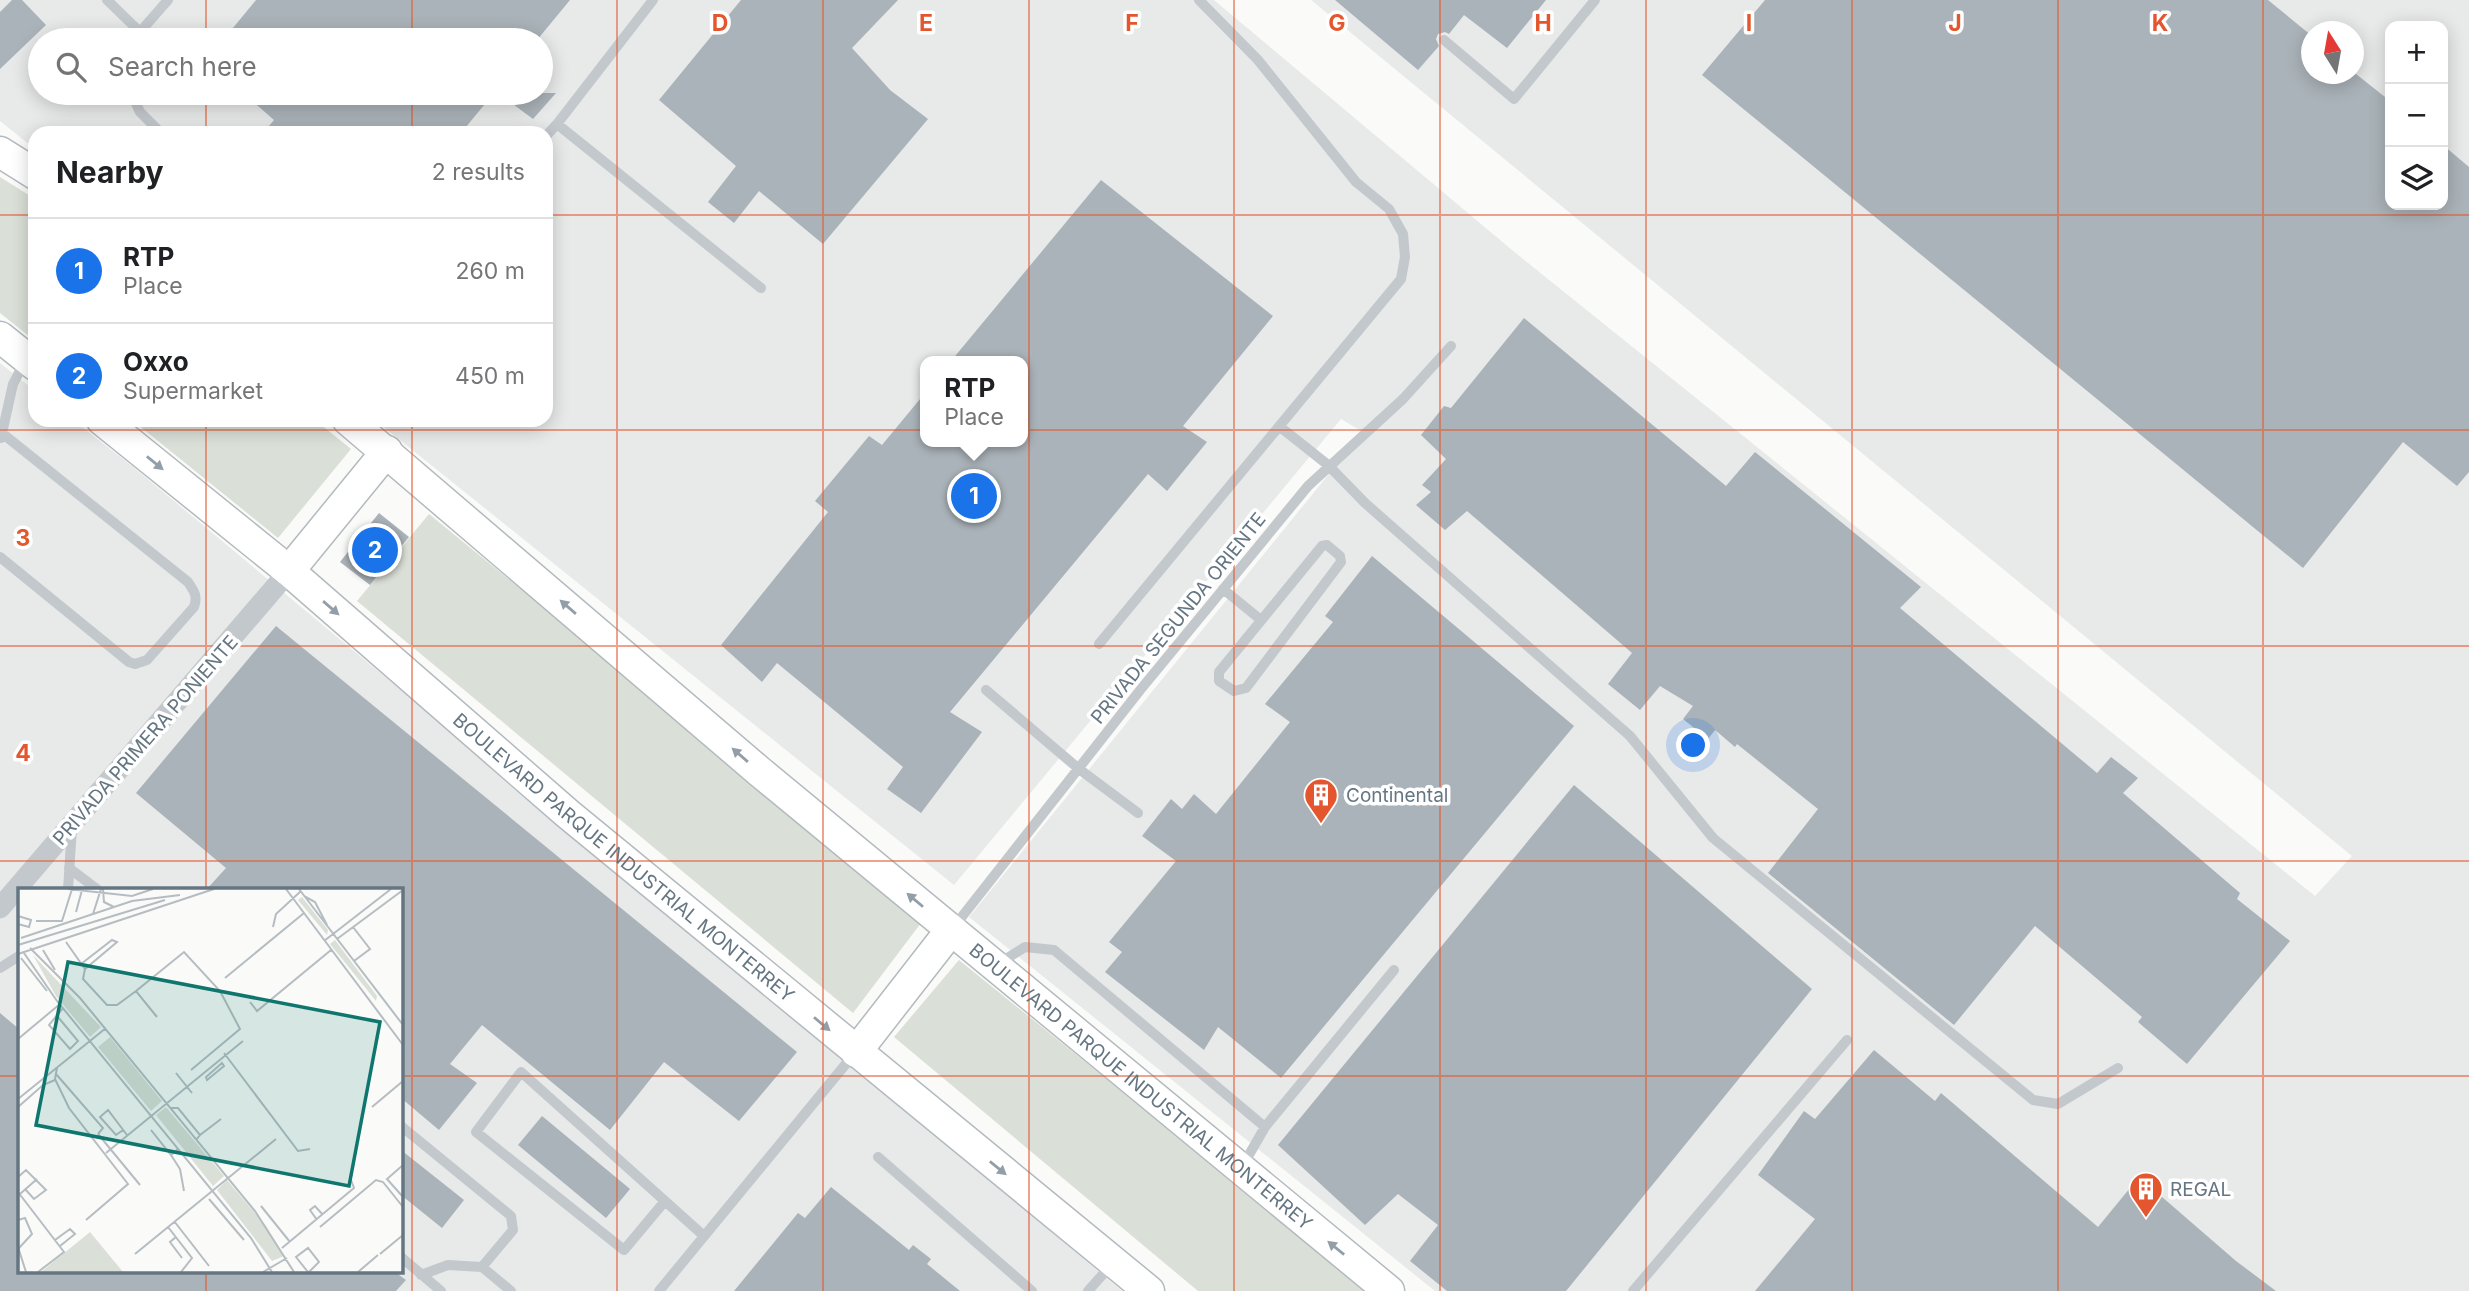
<!DOCTYPE html>
<html lang="en">
<head>
<meta charset="utf-8">
<style>
	:root { --surface:#fff; --page:#f6f6f6; --text:#202124; --muted:#757577; --line:#e0e0e0; --accent:#1a73e8 }
	body { margin:0; font-family:Inter,sans-serif; background:var(--page); color:var(--text) }
	.controls { position:absolute; right:21px; top:21px; display:grid; overflow:hidden; border-radius:14px; box-shadow:0 4px 18px #0003 }
	.controls button { width:63px; height:63px; display:grid; place-items:center; padding:0; border:0; border-bottom:2px solid var(--line); background:var(--surface); color:var(--text); font:35px sans-serif }
	.compass { position:absolute; left:2301px; top:21px; width:63px; height:63px; border-radius:50%; background:var(--surface); box-shadow:0 4px 18px #0003; rotate:349deg }
	.you { position:absolute; left:1694px; top:746px; width:24px; height:24px; margin:-18px; border:5px solid #fff; border-radius:50%; background:#1a73e8; box-shadow:0 0 0 10px #1a73e833 }
	.badge { display:grid; place-items:center; width:46px; height:46px; border-radius:50%; background:var(--accent); color:#fff; font-size:23px; font-weight:700 }
	.pin { position:absolute; translate:-50% -50%; border:4px solid #fff; box-shadow:0 2px 7px #0006 }
	.popup { position:absolute; left:920px; top:356px; width:108px; height:91px; box-sizing:border-box; display:grid; place-content:center; border-radius:14px; background:var(--surface); filter:drop-shadow(0 2px 5px #0005); font-size:23px; white-space:nowrap; color:var(--muted) }
	.popup b { font-size:26px; color:var(--text) }
	.popup::after { content:''; position:absolute; left:50%; top:100%; margin-left:-14px; border:14px solid transparent; border-top-color:var(--surface) }
	.list { margin:0; padding:0; list-style:none }
	h2 { display:flex; justify-content:space-between; align-items:center; height:91px; margin:0; padding:0 28px; font-size:30px }
	h2 small { font-size:23px; font-weight:400; color:var(--muted) }
	.list li { display:grid; grid-template-columns:46px 1fr auto; gap:21px; align-items:center; box-sizing:border-box; height:105px; padding:0 28px; border-top:2px solid var(--line) }
	.list b { display:block; font-size:26px; white-space:nowrap }
	.list p { margin:0; font-size:23px; white-space:nowrap; color:var(--muted) }
	.list em { font-size:23px; font-style:normal; color:var(--muted) }
	.icon { flex:none; width:38px; height:38px; fill:none; stroke:currentColor; stroke-width:2; stroke-linecap:round; stroke-linejoin:round }
	.map { position:relative; flex:none; width:2469px; height:1291px; overflow:hidden }
	.search { position:absolute; background:var(--surface); box-shadow:0 4px 18px #0003; left:28px; top:28px; width:525px; height:77px; display:flex; align-items:center; gap:18px; box-sizing:border-box; padding:0 24px; border-radius:38px; color:var(--muted); font-size:26px }
	.panel { position:absolute; background:var(--surface); box-shadow:0 4px 18px #0003; left:28px; top:126px; width:525px; height:301px; border-radius:21px }
	.map>svg:first-child { display:block }
	.built { fill:#e8e9e9; fill-rule:evenodd }
	.green { fill:#dadfd7 }
	.building { fill:#aab3b9 }
	.lines { fill:none; stroke-linecap:round; stroke-linejoin:round }
	.secondary-casing { stroke:#b3babf; stroke-width:33 }
	.lane { stroke:#c3c8cc; stroke-width:10 }
	.street { stroke:#c3c8cc; stroke-width:21 }
	.secondary { stroke:#fff; stroke-width:30 }
	.oneway { fill:#939fa8 }
	.grid { fill:none; stroke:#e4572e; stroke-width:2; stroke-opacity:0.55 }
	.labels { text-anchor:middle; stroke-width:7; stroke-linejoin:round; paint-order:stroke }
	.street-label { font-size:19px; fill:#657683; stroke:#fff }
	.poi-label { font-size:19px; fill:#657683; stroke:#fff; text-anchor:start }
	.inset-road { fill:none; stroke:#b5bdc2; stroke-width:2 }
	.view { fill:#0f766e; fill-opacity:0.15; stroke:#0f766e; stroke-width:3.5 }
	.inset-edge { fill:none; stroke:#657683; stroke-width:3.5 }
	.grid-label { font-size:23px; text-anchor:middle; font-weight:bold; fill:#e4572e; stroke:#fff; stroke-width:7; stroke-linejoin:round; paint-order:stroke }
</style>
</head>
<body>
<div class="map">
<svg width="2469" height="1291" viewBox="0 0 2469 1291">
	<rect width="100%" height="100%" fill="#fafaf8"/>
	<path class="built" d="M0,0H1214L1512,250L2315,896L2352,856L1311,0H2469V1291H1435L969,917L1363,432L1341,419L954,885L375,420H546V133H35V149L0,121ZM2390,26H2443V205H2390ZM2312,32H2354V74H2312ZM40,40H541V93H40ZM925,361H1023V442H925Z
		M0,363L35,391V420H73L132,466L1122,1291H0ZM19,890H401V1272H19Z"/>
	<path class="green" d="M0,177L35,199V341L0,313Z
		M132,420H315L351,449L278,538Z
		M429,514L924,919L853,1013L357,601Z
		M959,960L1369,1291H1198L894,1037Z"/>
	<path class="building" d="M12,0H22L46,25L0,69V12Z
		M256,0H570L537,40H223Z
		M741,0H898L852,48L890,90L928,119L823,244L759,191L734,223L708,202L736,166L659,100Z
		M1335,0H1546L1507,48L1464,15L1449,34L1445,32L1438,34L1436,39L1439,46L1418,70Z
		M1765,0H2268L2312,36V74H2356L2390,101V205H2443V145L2469,167V472L2457,486L2403,442L2303,568L1702,75Z
		M243,93H494L461,133H263L274,120Z
		M498,93H556L533,119Z
		M1101,180L1273,316L1183,426L1207,442L1167,491L1148,474L950,712L982,732L921,813L887,789L903,767L777,663L762,682L721,645L828,512L815,501L869,436L882,445L925,393V442H1023V361H951Z
		M1524,318L1726,486L1755,452L1921,587L1900,608L2097,773L2111,757L2138,778L2123,793L2240,893L2237,899L2290,941L2187,1064L2138,1022L2142,1017L2035,926L1954,1025L1768,873L1818,809L1737,744L1735,747L1715,730L1708,739L1683,719L1693,706L1660,686L1640,710L1608,684L1632,653L1467,511L1445,530L1416,505L1431,492L1422,485L1446,459L1421,435L1444,406L1451,408Z
		M379,513L409,537L370,585L340,562Z
		M1372,556L1574,726L1281,1078L1218,1027L1204,1050L1105,972L1122,952L1109,942L1176,861L1142,836L1171,799L1182,809L1194,794L1216,814L1290,722L1265,704L1333,622L1325,616Z
		M276,626L797,1052L739,1121L664,1062L610,1130L482,1025L450,1064L477,1083L439,1130L401,1098V890H206L226,868L136,793Z
		M1574,785L1812,989L1566,1291H1447L1410,1261L1438,1225L1398,1194L1365,1225L1278,1145Z
		M0,1013L19,1029V1272H395L406,1280L396,1291H0Z
		M1874,1050L1935,1101L1941,1093L2098,1227L2139,1177L2236,1261L2276,1291H1755L1815,1219L1758,1175L1804,1111L1815,1119Z
		M542,1116L630,1189L606,1218L518,1145Z
		M401,1150L464,1200L442,1228L401,1195Z
		M831,1187L909,1250L913,1245L931,1259L927,1264L960,1291H734L798,1213L805,1218Z"/>
	<g class="lines">
		<g class="secondary-casing">
			<g id="secondary">
				<path d="M0,152L35,174"/>
				<path d="M0,337L35,365"/>
				<path id="s1" d="M102,420L289,571L568,814L1149,1291"/>
				<path id="s2" d="M348,420L760,772L1389,1291"/>
				<path d="M289,571L387,451"/>
				<path d="M856,1052L951,930"/>
			</g>
		</g>
		<path class="lane" d="M107,0L140,32L168,0
			M1444,40L1514,99L1595,0
			M131,93L140,112L161,133
			M557,124L653,0
			M546,136L557,124L761,288
			M1279,426L1328,465L1365,503L1630,736L1713,838L2033,1100L2058,1104L2118,1068
			M1,438L13,384L25,361
			M1327,545L1340,556L1341,562L1246,688L1234,691L1219,681V672L1322,546Z
			M0,557L129,662L135,664L147,660L194,607C198,596 194,591 188,582L3,434
			M1223,589L1261,620
			M1099,644L1401,279L1405,257L1403,234L1389,209L1356,182L1258,60L1199,0
			M986,690L1079,769L1138,813
			M69,868L98,890
			M68,890L72,827
			M953,928L1141,689L1308,486L1403,399L1451,346
			M998,964L1025,947L1054,950L1265,1127L1242,1167
			M0,968L19,956
			M401,1126L511,1216L513,1230L482,1267
			M1265,1127L1394,970
			M878,1157L1032,1291
			M665,1201L624,1250L476,1132L521,1072L704,1236
			M401,1257L441,1291
			M421,1275L448,1265L482,1267L511,1291
			M659,1291L854,1054
			M1088,1291L1112,1264
			M1633,1291L1847,1040"/>
		<path class="street" d="M0,908L289,571"/>
		<use href="#secondary" class="secondary"/>
	</g>
	<defs><path id="oneway-solid" d="M-6-.8H1V-3.2L6.5 0L1 3.2V.8H-6Z" transform="scale(1.75)"/></defs>
	<g class="oneway">
		<use href="#oneway-solid" transform="translate(155 463) rotate(39)"/>
		<use href="#oneway-solid" transform="translate(568 607) rotate(-139)"/>
		<use href="#oneway-solid" transform="translate(331 608) rotate(41)"/>
		<use href="#oneway-solid" transform="translate(740 755) rotate(-139)"/>
		<use href="#oneway-solid" transform="translate(915 900) rotate(-140)"/>
		<use href="#oneway-solid" transform="translate(822 1024) rotate(40)"/>
		<use href="#oneway-solid" transform="translate(998 1168) rotate(39)"/>
		<use href="#oneway-solid" transform="translate(1336 1248) rotate(-141)"/>
	</g>
	<path class="grid" d="M206,0V40M412,0V40M617,0V1291M823,0V1291M1029,0V1291M1234,0V1291M1440,0V1291M1646,0V1291M1852,0V1291M2058,0V1291M2263,0V1291M206,93V133M412,93V133M0,215H35M546,215H2469M206,420V890M412,420V1291M0,430H2469M0,646H2469M0,861H2469M0,1076H19M401,1076H2469M206,1272V1291"/>
	<defs>
		<g id="building-pin" transform="scale(1.75)"><path d="M0 17L-7.5 6A9.5 9.5 0 1 1 7.5 6Z" fill="#e4572e" stroke="#fff"/><path d="M-4-6H4V6H1V3H-1V6H-4ZM-2.5-4.3h1.7v1.8h-1.7ZM.8-4.3h1.7v1.8H.8ZM-2.5-1h1.7V.8h-1.7ZM.8-1h1.7V.8H.8Z" fill="#fff"/></g>
	</defs>
	<g fill-rule="evenodd">
		<use href="#building-pin" x="1321" y="795"/>
		<use href="#building-pin" x="2146" y="1189"/>
	</g>
	<g class="labels">
		<g class="street-label">
			<text transform="translate(1178 618) rotate(-51)" y="7">PRIVADA SEGUNDA ORIENTE</text>
			<text transform="translate(145 740) rotate(-49)" y="7">PRIVADA PRIMERA PONIENTE</text>
			<text dy="7" stroke="none"><textPath href="#s1" startOffset="681">BOULEVARD PARQUE INDUSTRIAL MONTERREY</textPath></text>
			<text dy="7" stroke="none"><textPath href="#s2" startOffset="1036">BOULEVARD PARQUE INDUSTRIAL MONTERREY</textPath></text>
		</g>
		<g class="poi-label">
			<text x="1346" y="802">Continental</text>
			<text x="2170" y="1196">REGAL</text>
		</g>
	</g>
	<g transform="translate(18 888)">
		<rect width="385" height="385" fill="#fafaf8"/>
		<path d="M284,9L310,42L309,47L280,12ZM317,52L359,108L358,113L312,56ZM15,67L83,139L72,149L38,108ZM92,149L144,213L133,223L80,159ZM148,219L206,288L195,298L138,227ZM209,292L248,338L266,368L254,373L199,302ZM72,344L105,384H23Z" fill="#dadfd7"/>
		<path class="inset-road" d="M50,1L114,8L135,1M85,1L86,14L96,19M268,1L385,157M281,1L385,137M286,8L297,14L309,37M58,24L64,2M75,26L83,1M0,28L13,32L11,39L0,36M18,33H44L54,1M255,39L258,26L283,3M335,39L352,61L336,73M3,50L114,13L162,7M319,51L385,2M306,53L373,1M48,54L67,81L99,54L94,52L63,76M0,57L147,12M12,60L62,110L237,323L276,384M25,62L37,82M6,65L39,113L233,350L254,384M0,66L196,1M3,70L29,103M67,81L65,91L89,117H99L118,103L139,129M207,90L286,25M118,103L166,64L202,103L222,141L173,182M232,114L239,123L313,62M40,129L60,153L52,161L31,137L45,120M0,151L42,116M206,165L280,263L292,261M204,175L206,178L189,192L188,189ZM39,180L37,191L51,220L110,296L68,332M158,185L174,205M38,186L85,240L80,246M0,211L88,140M0,219L25,197L37,192M354,219L385,193M152,220H160L182,247L178,252M105,242L98,247L82,229L90,222L109,247M133,242L153,267L160,261M80,246L122,297M182,247L203,231M88,265L225,153M153,267L162,281L166,303M385,277L369,291L385,309M0,289L8,282L28,302L16,311L7,301M0,304L46,364L20,384M2,306L19,291M191,311L226,352M243,318L272,354M0,332L7,330L14,346L1,360M299,332L292,322L297,318L305,327M156,333L191,378M150,339L174,370L163,384M302,339L358,292L365,294L385,319M158,349L152,354L164,370M37,352L52,341L57,346L42,358M0,359L8,384M264,360L336,300L333,292M117,366L258,251M362,366L385,347M245,384L269,370M290,384L278,369L290,360L301,374L291,384M340,384L360,367"/>
		<path class="view" d="M50,74L362,134L331,298L18,237Z"/>
		<rect width="385" height="385" class="inset-edge"/>
	</g>
	<g class="grid-label">
		<text x="720" y="31">D</text>
		<text x="926" y="31">E</text>
		<text x="1132" y="31">F</text>
		<text x="1337" y="31">G</text>
		<text x="1543" y="31">H</text>
		<text x="1749" y="31">I</text>
		<text x="1955" y="31">J</text>
		<text x="2160" y="31">K</text>
		<text x="23" y="546">3</text>
		<text x="23" y="761">4</text>
	</g>
</svg>
<div class="controls">
<button>+</button>
<button>−</button>
<button><svg class="icon" aria-label="layers" viewBox="0 0 24 24"><path d="M12 4l9 5-9 5-9-5zM3 14l9 5 9-5"/></svg></button>
</div>
<svg class="compass" viewBox="-18 -18 36 36"><path d="M0-13l5 13h-10z" fill="#e53935"/><path d="M0 13l5-13h-10z" fill="#757577"/></svg>
<div class="you"></div>
<div class="pin badge" style="left:974px;top:496px">1</div>
<div class="popup"><b>RTP</b>Place</div>
<div class="pin badge" style="left:375px;top:550px">2</div>
<div class="search"><svg class="icon" aria-label="search" viewBox="0 0 24 24"><circle cx="10" cy="10" r="6"/><path d="M15 15l6 6"/></svg>Search here</div>
<section class="panel">
<h2>Nearby<small>2 results</small></h2>
<ul class="list">
<li><span class="badge">1</span><div><b>RTP</b><p>Place</p></div><em>260 m</em></li>
<li><span class="badge">2</span><div><b>Oxxo</b><p>Supermarket</p></div><em>450 m</em></li>
</ul>
</section>
</div>
</body>
</html>
